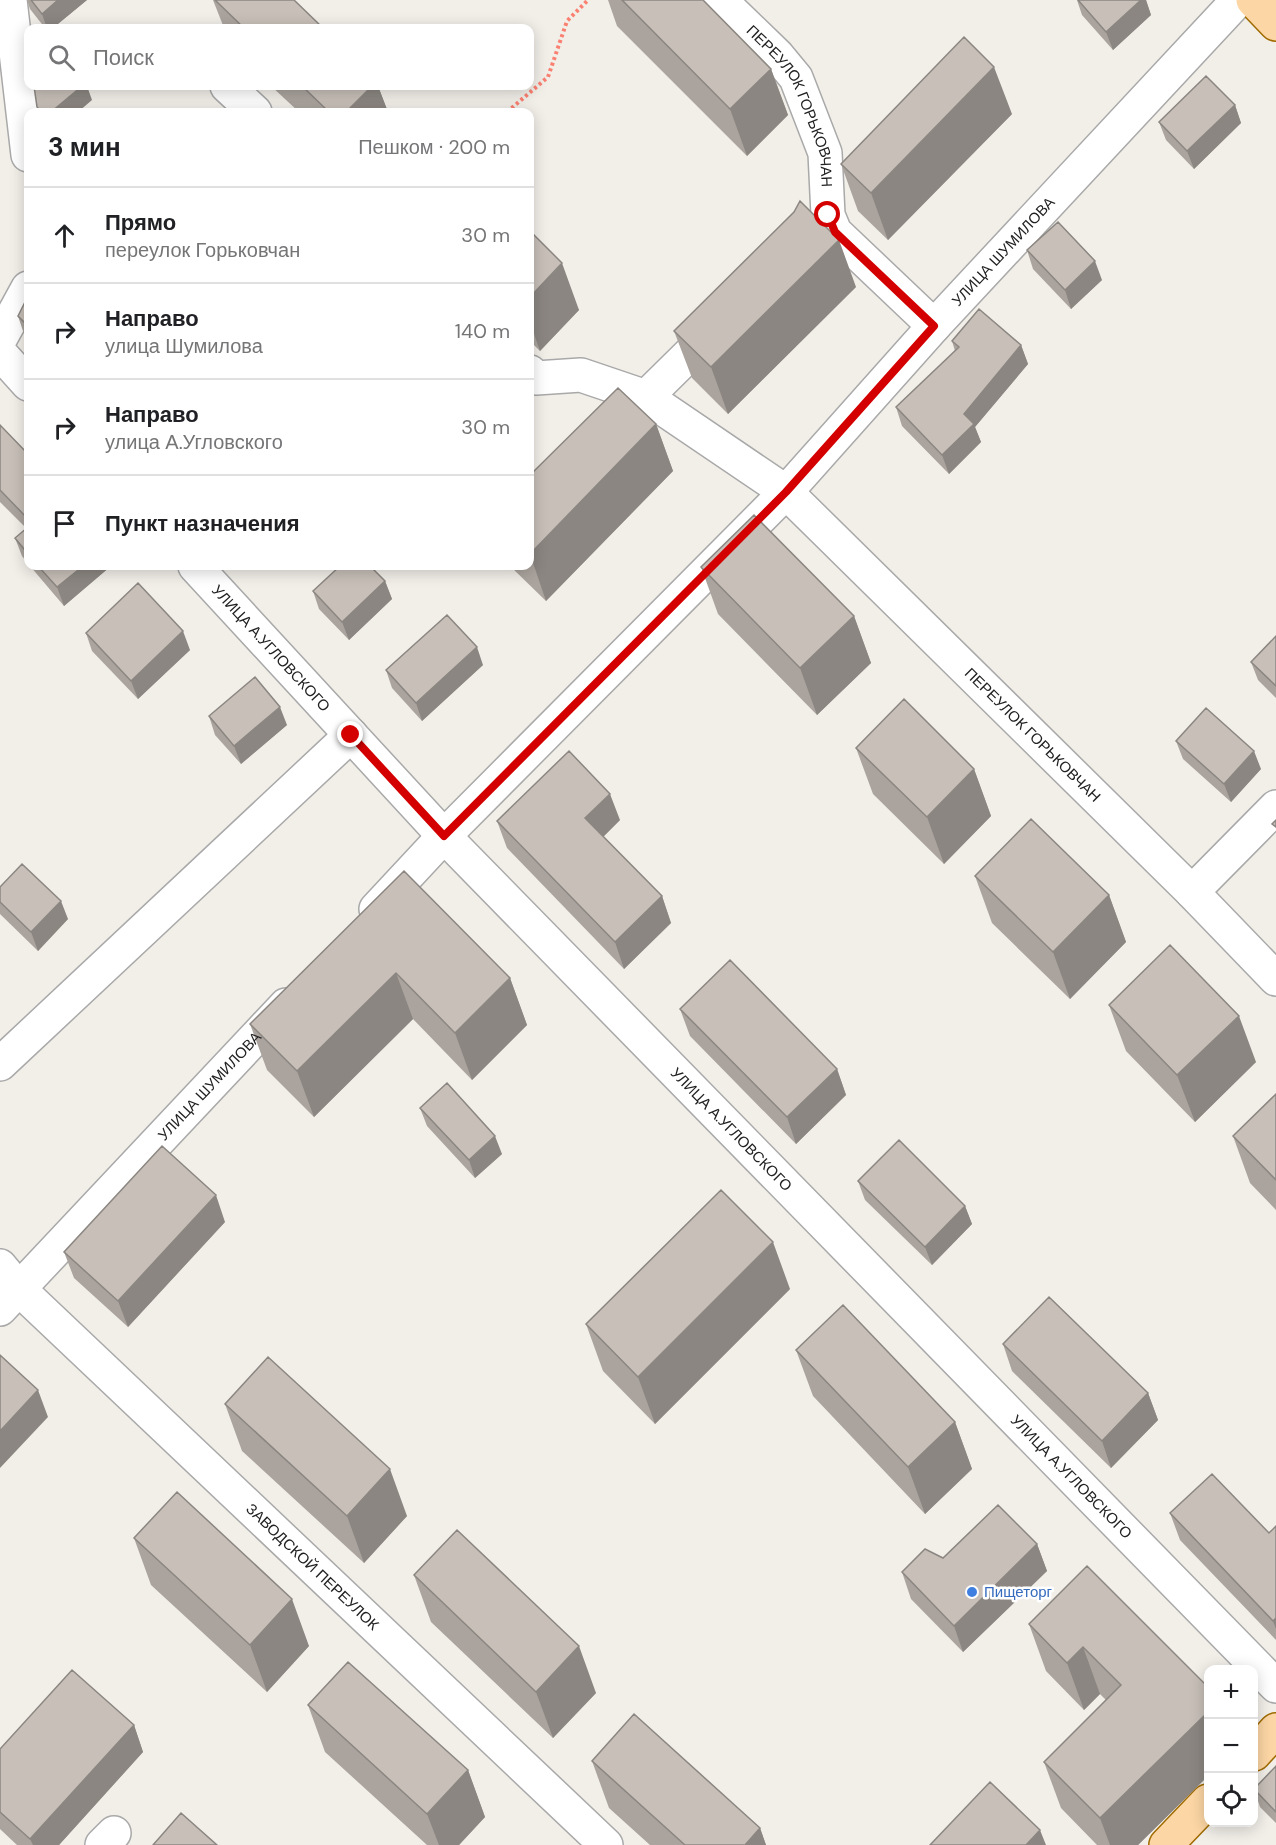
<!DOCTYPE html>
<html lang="ru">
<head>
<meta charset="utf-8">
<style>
	:root { --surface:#fff; --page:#f2f2f2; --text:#202124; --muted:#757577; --line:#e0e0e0 }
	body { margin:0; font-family:"DM Sans",sans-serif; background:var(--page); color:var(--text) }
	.controls { position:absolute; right:18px; bottom:18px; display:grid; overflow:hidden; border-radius:12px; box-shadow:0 3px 15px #0003 }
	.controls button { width:54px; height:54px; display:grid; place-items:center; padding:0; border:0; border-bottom:2px solid var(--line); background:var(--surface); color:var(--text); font:30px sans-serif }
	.stop { position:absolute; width:18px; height:18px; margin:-14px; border:4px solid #d40000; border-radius:50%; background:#fff }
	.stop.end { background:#d40000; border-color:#fff; box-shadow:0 2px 6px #0008 }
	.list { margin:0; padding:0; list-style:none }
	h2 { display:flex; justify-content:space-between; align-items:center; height:78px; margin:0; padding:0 24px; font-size:26px }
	h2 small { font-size:20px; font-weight:400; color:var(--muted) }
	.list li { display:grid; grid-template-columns:39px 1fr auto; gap:18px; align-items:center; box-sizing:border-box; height:96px; padding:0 24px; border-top:2px solid var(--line) }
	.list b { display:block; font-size:22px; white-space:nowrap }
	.list p { margin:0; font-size:20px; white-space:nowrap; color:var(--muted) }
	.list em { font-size:20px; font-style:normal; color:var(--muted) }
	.icon { flex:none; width:33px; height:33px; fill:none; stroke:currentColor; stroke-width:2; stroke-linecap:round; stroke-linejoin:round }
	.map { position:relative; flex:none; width:1276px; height:1845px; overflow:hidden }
	.search { position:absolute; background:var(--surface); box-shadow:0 3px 15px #0003; left:24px; top:24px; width:510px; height:66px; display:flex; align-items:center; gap:15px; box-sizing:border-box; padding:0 21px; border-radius:12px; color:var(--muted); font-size:22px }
	.panel { position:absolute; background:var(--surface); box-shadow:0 3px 15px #0003; left:24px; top:108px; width:510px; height:462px; border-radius:12px }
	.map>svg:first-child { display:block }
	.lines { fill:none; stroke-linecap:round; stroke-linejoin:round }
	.minor-casing { stroke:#a9a9a9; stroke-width:36 }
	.major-casing { stroke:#a06b00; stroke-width:36 }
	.path { stroke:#fa8072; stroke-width:4; stroke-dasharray:3 3; stroke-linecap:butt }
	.minor { stroke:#fff; stroke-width:33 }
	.major { stroke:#fcd6a4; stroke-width:33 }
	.wall { fill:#aba49e }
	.shaded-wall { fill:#8b8681 }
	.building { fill:#c7bfb8; stroke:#8b8681; stroke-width:1.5 }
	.route { stroke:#d40000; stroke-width:8 }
	.shop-dot { fill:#3f7fe0; stroke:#fff; stroke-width:2 }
	.labels { text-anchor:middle; stroke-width:5; stroke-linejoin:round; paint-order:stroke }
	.street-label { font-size:15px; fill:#222; stroke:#fff }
	.shop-label { font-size:15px; fill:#366cbe; stroke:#fff; text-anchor:start }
</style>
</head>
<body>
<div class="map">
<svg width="1276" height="1845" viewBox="0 0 1276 1845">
	<rect width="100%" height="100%" fill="#f2efe9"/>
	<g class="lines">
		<g class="minor-casing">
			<g id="minor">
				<path d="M10,0L28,155"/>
				<path id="s1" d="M720,0L777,55L796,78L825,153L828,215L835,232L934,326"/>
				<path d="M227,86L255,112"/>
				<path d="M0,339L28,288"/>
				<path d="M0,353L28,384"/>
				<path d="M530,372L536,378L581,375L646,397L717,327"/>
				<path id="s2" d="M606,437L646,397L786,492L1192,892L1276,979"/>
				<path id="s3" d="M195,566L444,836L1276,1686"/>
				<path d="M1192,892L1276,807"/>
				<path id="s4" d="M376,909L444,836L786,492L934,326L1238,0"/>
				<path d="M0,1064L351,735"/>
				<path id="s5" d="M0,1266L19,1289L606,1845"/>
				<path id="s6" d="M0,1309L286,1005"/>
				<path d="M102,1845L114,1833"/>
			</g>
		</g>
		<g class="major-casing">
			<path id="major" d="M1253,0L1276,24
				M1254,1754L1276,1730
				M1166,1845L1208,1801"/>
		</g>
		<path class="path" d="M507,112L548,77L567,21L588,0"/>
		<use href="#minor" class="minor"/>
		<use href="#major" class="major"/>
	</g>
	<path class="wall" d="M27,0H87L53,28H45L30,9Z
		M213,0H294L323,28H224Z
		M608,0H703L771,69L788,115L747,156L617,26Z
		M1077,0H1146L1151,15L1113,50L1082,15Z
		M271,86H378L388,112H299Z
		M1235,105L1241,123L1194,169L1166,140L1159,122Z
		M1012,114L888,240L858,211L841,164Z
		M530,231L579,310L540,351L530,341Z
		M1027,250L1102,280L1071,309L1033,269Z
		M856,287L728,414L692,378L674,331Z
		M28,296V338L24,334L18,316Z
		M952,341L1021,345L1028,364L975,427L981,442L949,474L902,426L896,407L955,351Z
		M656,424L673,471L546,601L510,566H530V475Z
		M0,425L28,454V564L22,556L15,538L27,529L0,502Z
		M30,566H111L64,606Z
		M701,567L854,616L871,663L817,715L718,614Z
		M385,581L392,599L349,640L319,609L313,591Z
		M86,633L190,650L138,699L92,651Z
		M1276,636V698L1258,680L1251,662Z
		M483,665L422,721L392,688L386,670Z
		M209,716L287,725L241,764L215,735Z
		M1176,741L1261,769L1231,802L1183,759Z
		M856,748L974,769L991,816L944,864L873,794Z
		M620,820L603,837L662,896L671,923L624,969L507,848L497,821Z
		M404,871L510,978L527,1025L472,1080L413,1019L314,1117L267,1070L250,1024Z
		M975,876L1109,895L1126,942L1070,999L992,923Z
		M0,887L68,919L38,951L0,914Z
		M1109,1005L1256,1062L1195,1122L1126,1051Z
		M680,1009L837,1069L846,1095L796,1144L690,1036Z
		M1276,1094V1210L1250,1183L1233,1136Z
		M420,1108L502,1154L475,1178L427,1126Z
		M858,1181L965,1206L972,1224L932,1265L865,1200Z
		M225,1222L128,1327L74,1278L64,1252Z
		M790,1289L655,1424L603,1371L586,1324Z
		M1003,1344L1148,1393L1158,1420L1111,1468L1012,1371Z
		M796,1350L955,1422L972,1469L925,1514L813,1396Z
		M225,1404L407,1516L364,1563L242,1451Z
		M1170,1513L1269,1533L1276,1526V1640L1180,1540Z
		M134,1538L309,1646L267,1692L151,1585Z
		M1037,1544L1047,1571L963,1652L911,1599L902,1572L943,1558Z
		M414,1575L596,1693L553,1738L431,1622Z
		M1029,1624L1209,1688V1775L1138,1845H1097L1061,1808L1044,1762L1106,1700L1100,1694L1084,1710L1046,1671Z
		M308,1705L468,1770L485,1817L459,1845H427L325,1752Z
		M134,1725L143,1752L59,1845H17L0,1829V1749Z
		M592,1761L760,1828L766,1845H650L609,1808Z
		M1276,1766V1823L1260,1807L1254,1789Z"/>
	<path class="shaded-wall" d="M58,0H87L53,28H47L42,14Z
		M1141,0H1146L1151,15L1113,50L1106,32Z
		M994,67L1012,114L888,240L871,193Z
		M771,69L788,115L747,156L730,109Z
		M82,86H87L92,100L78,112H51Z
		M372,86H378L388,112H346Z
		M1235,105L1241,123L1194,169L1187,151Z
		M839,240L856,287L728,414L711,367Z
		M1095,261L1102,280L1071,309L1065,290Z
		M562,263L579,310L540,351L530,322V297Z
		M1021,345L1028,364L975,427L981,442L949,474L942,455L964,414Z
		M656,424L673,471L546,601L530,554Z
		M83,566H111L64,606L57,587Z
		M385,581L392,599L349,640L342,622Z
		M854,616L871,663L817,715L800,668Z
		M183,631L190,650L138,699L131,681Z
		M477,647L483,665L422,721L416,703Z
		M280,707L287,725L241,764L234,746Z
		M1254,751L1261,769L1231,802L1224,784Z
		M974,769L991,816L944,864L927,817Z
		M610,794L620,820L595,845L585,818Z
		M1109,895L1126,942L1070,999L1053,952Z
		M662,896L671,923L624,969L615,942Z
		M61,901L68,919L38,951L31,932Z
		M396,973L413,1019L314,1117L297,1071Z
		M510,978L527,1025L472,1080L455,1033Z
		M1239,1016L1256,1062L1195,1122L1177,1075Z
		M837,1069L846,1095L796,1144L787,1117Z
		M495,1136L502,1154L475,1178L469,1160Z
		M216,1195L225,1222L128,1327L118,1301Z
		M965,1206L972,1224L932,1265L925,1247Z
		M773,1242L790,1289L655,1424L638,1377Z
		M38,1390L48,1417L0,1468V1431Z
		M1148,1393L1158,1420L1111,1468L1102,1441Z
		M955,1422L972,1469L925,1514L908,1467Z
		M390,1469L407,1516L364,1563L347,1516Z
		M1037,1544L1047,1571L963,1652L954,1626Z
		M292,1599L309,1646L267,1692L250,1645Z
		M1276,1618V1629L1273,1621Z
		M579,1646L596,1693L553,1738L536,1692Z
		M1083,1647L1100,1694L1084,1710L1067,1663Z
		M1209,1711V1775L1138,1845H1110L1100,1818Z
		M134,1725L143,1752L59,1845H33L30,1839Z
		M468,1770L485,1817L459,1845H439L427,1814Z
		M760,1828L766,1845H745Z
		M1040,1830L1046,1845H1026Z"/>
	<path class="building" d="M31,0H58L42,14Z
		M215,0H294L323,28H244Z
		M622,0H703L771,69L730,109Z
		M1078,0H1141L1106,32Z
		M964,37L994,67L871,193L841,164Z
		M1206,76L1235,105L1187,151L1159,122Z
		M34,86H82L51,112H42L37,107Z
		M302,86H372L346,112H329Z
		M800,201L839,240L711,367L674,331L794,212Z
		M1058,222L1095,261L1065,290L1027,250Z
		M530,231L562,263L530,297Z
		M28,296V326L18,316Z
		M979,309L1021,345L964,414L974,424L942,455L896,407L959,347L952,341Z
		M618,388L656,424L530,554V475Z
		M0,425L28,454V519L0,490Z
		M754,515L854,616L800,668L701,567Z
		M28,527V554L15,538Z
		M38,566H83L57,587Z
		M340,566H370L385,581L342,622L313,591Z
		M138,583L183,631L131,681L86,633Z
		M447,615L477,647L416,703L386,670Z
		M1276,636V686L1251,662Z
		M255,677L280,707L234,746L209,716Z
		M904,699L974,769L927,817L856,748Z
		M1206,708L1254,751L1224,784L1176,741Z
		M569,751L610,794L585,818L662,896L615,942L497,821Z
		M1031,819L1109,895L1053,952L975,876Z
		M1276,820V827L1272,824Z
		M22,864L61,901L31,932L0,902V887Z
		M404,871L510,978L455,1033L396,973L297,1071L250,1024Z
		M1170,945L1239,1016L1177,1075L1109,1005Z
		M730,960L837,1069L787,1117L680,1009Z
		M447,1083L495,1136L469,1160L420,1108Z
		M1276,1094V1180L1233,1136Z
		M899,1140L965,1206L925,1247L858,1181Z
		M162,1146L216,1195L118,1301L64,1252Z
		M721,1190L773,1242L638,1377L586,1324Z
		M1049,1297L1148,1393L1102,1441L1003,1344Z
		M843,1305L955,1422L908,1467L796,1350Z
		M0,1355L38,1390L0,1431Z
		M268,1357L390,1469L347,1516L225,1404Z
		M1212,1474L1269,1533L1276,1526V1618L1273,1621L1170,1513Z
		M177,1492L292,1599L250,1645L134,1538Z
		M998,1505L1037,1544L954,1626L902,1572L925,1549L943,1558Z
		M457,1530L579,1646L536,1692L414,1575Z
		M1087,1566L1209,1688V1711L1100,1818L1044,1762L1121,1685L1083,1647L1067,1663L1029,1624Z
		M348,1662L468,1770L427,1814L308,1705Z
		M72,1670L134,1725L30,1839L0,1812V1749Z
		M634,1714L760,1828L745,1845H685L592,1761Z
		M1276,1766V1812L1254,1789Z
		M990,1782L1040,1830L1026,1845H930Z
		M181,1813L217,1845H153Z"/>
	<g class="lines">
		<path class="route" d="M351,735L444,836L786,492L934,326L835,232L828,215"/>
	</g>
	<circle class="shop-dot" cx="972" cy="1592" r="6"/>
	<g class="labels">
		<g class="street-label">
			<text dy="5" stroke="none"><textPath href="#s1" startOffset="132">ПЕРЕУЛОК ГОРЬКОВЧАН</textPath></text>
			<text dy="5" stroke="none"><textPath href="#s4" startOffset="909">УЛИЦА ШУМИЛОВА</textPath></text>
			<text dy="5" stroke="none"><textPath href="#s3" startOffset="112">УЛИЦА А.УГЛОВСКОГО</textPath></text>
			<text dy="5" stroke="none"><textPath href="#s2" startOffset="572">ПЕРЕУЛОК ГОРЬКОВЧАН</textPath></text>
			<text dy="5" stroke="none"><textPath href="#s6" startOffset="306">УЛИЦА ШУМИЛОВА</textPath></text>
			<text dy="5" stroke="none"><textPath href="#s3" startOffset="778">УЛИЦА А.УГЛОВСКОГО</textPath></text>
			<text dy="5" stroke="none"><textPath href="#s3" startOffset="1264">УЛИЦА А.УГЛОВСКОГО</textPath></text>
			<text dy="5" stroke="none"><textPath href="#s5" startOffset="434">ЗАВОДСКОЙ ПЕРЕУЛОК</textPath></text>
		</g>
		<g class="shop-label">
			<text x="984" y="1597">Пищеторг</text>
		</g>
	</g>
</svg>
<div class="controls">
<button>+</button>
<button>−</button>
<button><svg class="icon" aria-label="locate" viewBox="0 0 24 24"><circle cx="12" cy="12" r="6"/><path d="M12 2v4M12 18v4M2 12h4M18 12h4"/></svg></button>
</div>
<div class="stop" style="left:828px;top:215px"></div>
<div class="stop end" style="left:351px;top:735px"></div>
<div class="search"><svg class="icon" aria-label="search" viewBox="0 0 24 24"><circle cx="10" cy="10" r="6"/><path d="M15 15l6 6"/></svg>Поиск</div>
<section class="panel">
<h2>3 мин<small>Пешком · 200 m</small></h2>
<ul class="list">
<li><svg class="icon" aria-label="ahead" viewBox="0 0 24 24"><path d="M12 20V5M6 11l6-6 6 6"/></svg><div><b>Прямо</b><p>переулок Горьковчан</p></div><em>30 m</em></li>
<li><svg class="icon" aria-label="right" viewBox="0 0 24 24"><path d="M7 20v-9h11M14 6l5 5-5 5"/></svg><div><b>Направо</b><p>улица Шумилова</p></div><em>140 m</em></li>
<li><svg class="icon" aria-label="right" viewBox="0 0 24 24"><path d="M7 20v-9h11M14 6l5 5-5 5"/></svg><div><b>Направо</b><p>улица А.Угловского</p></div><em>30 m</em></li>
<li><svg class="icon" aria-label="arrive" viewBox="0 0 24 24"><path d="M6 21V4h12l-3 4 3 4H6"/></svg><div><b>Пункт назначения</b></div></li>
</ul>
</section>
</div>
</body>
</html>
